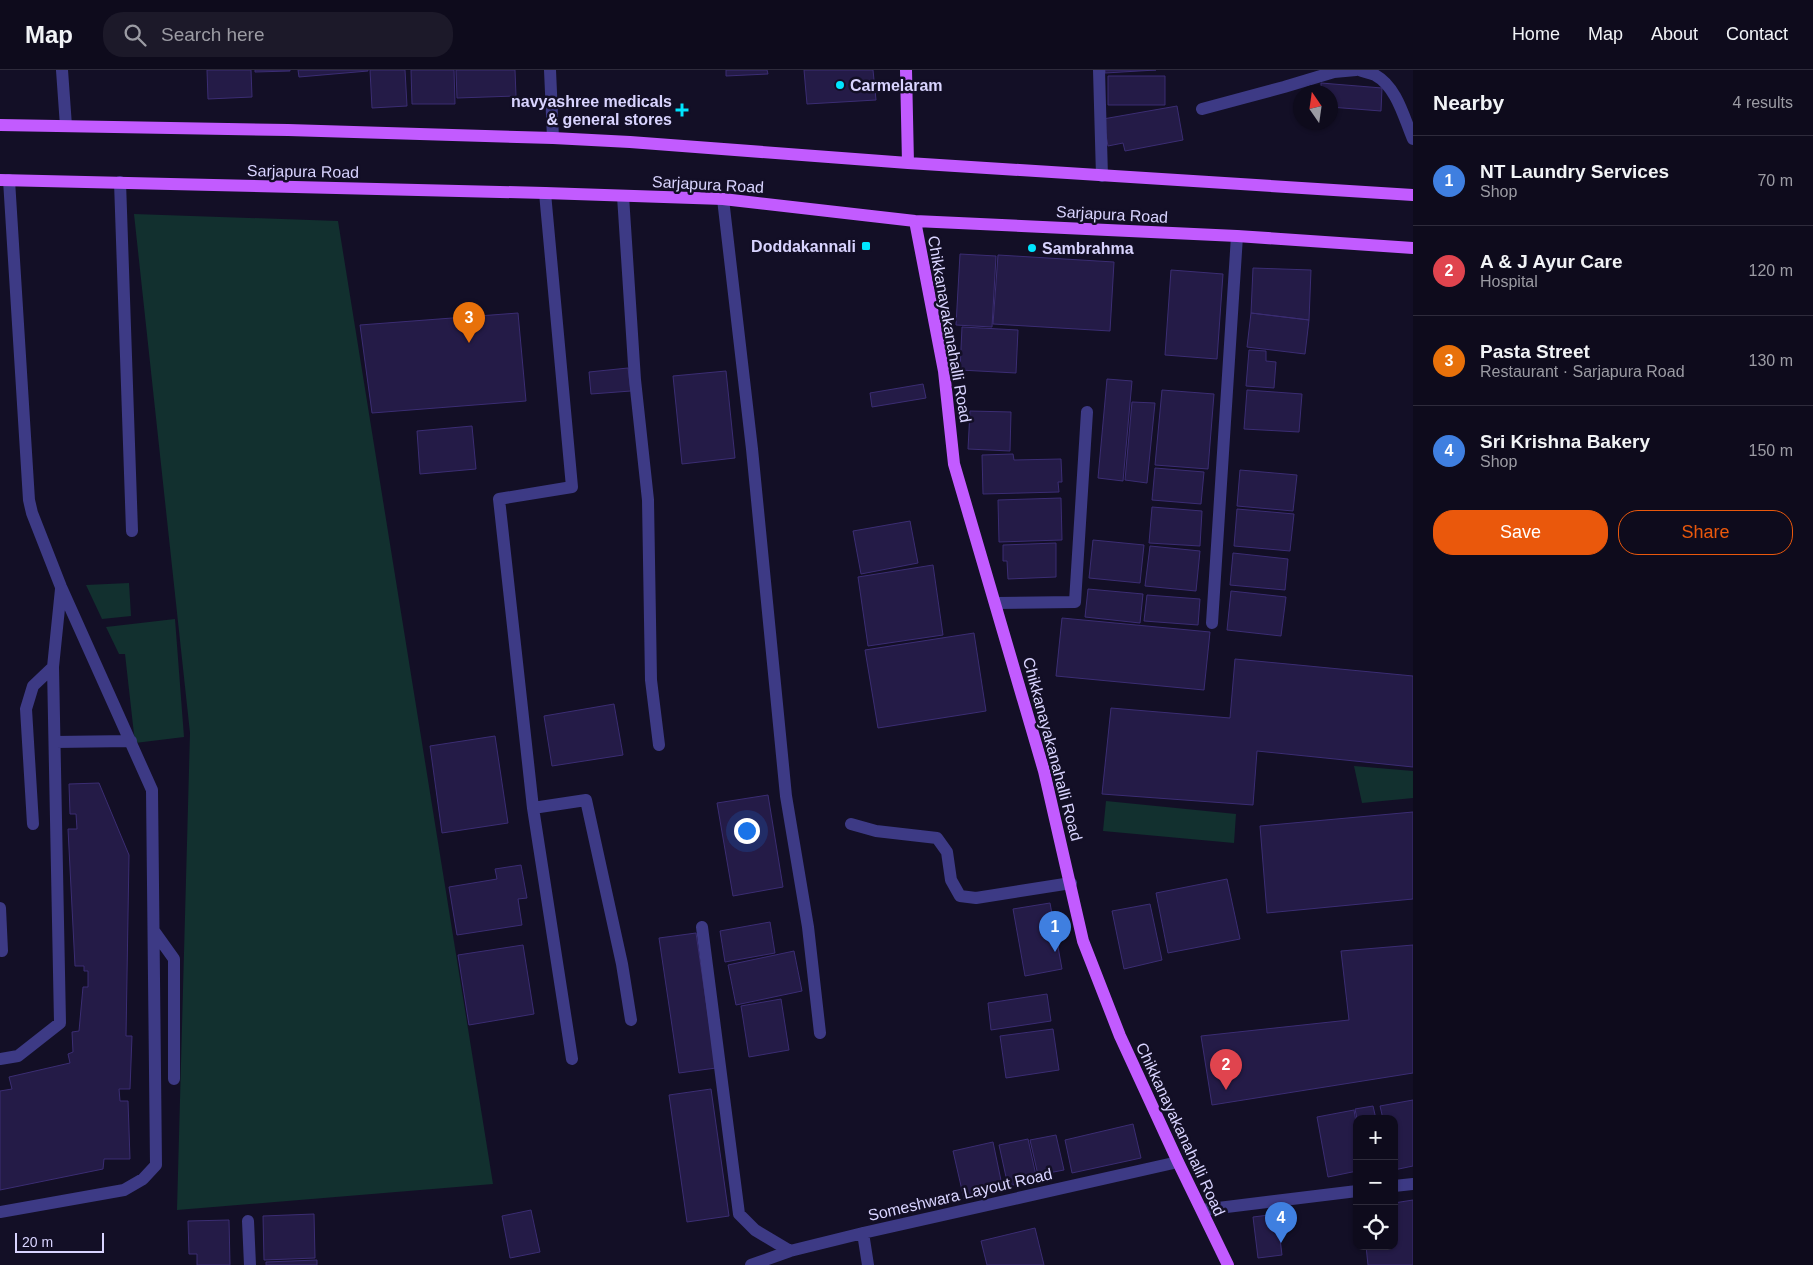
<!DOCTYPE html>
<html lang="en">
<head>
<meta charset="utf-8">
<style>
	:root { --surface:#0e0b1c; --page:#1c1929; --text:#f1f3f6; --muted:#9b9ba3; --line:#2e2b3b; --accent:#ea580c }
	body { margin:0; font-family:Helvetica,sans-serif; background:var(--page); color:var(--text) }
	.controls { position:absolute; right:15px; bottom:15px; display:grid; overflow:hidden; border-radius:10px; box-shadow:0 1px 4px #0004 }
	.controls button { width:45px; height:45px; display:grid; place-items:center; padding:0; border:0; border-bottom:1px solid var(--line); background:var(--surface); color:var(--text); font:25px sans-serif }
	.compass { position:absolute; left:1293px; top:15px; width:45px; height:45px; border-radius:50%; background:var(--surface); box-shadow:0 1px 4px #0004; rotate:347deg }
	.scale { position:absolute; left:15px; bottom:12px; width:89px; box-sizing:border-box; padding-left:5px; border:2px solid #d9d4ff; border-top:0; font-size:14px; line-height:18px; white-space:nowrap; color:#d9d4ff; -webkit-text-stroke:4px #130f26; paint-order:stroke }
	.you { position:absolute; left:746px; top:760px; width:18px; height:18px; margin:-12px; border:4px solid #fff; border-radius:50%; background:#1a73e8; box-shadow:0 0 0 8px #1a73e833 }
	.badge { display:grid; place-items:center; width:32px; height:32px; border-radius:50%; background:var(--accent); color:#fff; font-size:16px; font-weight:700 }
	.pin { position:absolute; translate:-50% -41px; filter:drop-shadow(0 1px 2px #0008) }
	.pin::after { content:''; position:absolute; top:26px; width:18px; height:15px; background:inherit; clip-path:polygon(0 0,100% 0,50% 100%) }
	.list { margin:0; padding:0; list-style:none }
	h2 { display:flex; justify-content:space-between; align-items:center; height:65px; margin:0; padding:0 20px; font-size:21px }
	h2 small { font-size:16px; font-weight:400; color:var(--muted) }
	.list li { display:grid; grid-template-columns:32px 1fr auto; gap:15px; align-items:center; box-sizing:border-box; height:90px; padding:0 20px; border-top:1px solid var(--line) }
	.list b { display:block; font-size:19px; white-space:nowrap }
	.list p { margin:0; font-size:16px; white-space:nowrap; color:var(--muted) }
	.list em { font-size:16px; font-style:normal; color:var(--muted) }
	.actions { display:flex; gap:10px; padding:15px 20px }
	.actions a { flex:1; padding:11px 0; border:1px solid var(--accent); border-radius:20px; text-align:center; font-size:18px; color:var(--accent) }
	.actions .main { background:var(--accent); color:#fff }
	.icon { flex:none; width:28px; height:28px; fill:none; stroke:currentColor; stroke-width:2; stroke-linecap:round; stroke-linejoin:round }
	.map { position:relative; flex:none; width:1413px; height:1195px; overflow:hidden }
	header { display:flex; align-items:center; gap:30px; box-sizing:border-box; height:70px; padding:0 25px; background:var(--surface); border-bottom:1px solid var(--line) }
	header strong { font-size:24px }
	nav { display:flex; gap:28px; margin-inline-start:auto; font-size:18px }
	.search { width:350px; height:45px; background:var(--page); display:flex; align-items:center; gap:12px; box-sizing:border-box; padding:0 18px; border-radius:20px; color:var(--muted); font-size:19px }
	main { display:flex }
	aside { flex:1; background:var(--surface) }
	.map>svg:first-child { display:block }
	.green { fill:#12302f }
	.building { fill:#241b47; stroke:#3b2d73 }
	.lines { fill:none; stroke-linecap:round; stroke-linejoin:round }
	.minor { stroke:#3d3a85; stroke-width:12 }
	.major { stroke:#c25bff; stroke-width:12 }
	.poi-dot { fill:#00e5ff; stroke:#130f26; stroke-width:2 }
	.labels { text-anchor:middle; stroke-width:5; stroke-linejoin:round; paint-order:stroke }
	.poi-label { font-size:16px; font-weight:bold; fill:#d9d4ff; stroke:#130f26; text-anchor:start }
	.street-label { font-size:16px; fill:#d9d4ff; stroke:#130f26 }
</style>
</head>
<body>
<header>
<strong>Map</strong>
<div class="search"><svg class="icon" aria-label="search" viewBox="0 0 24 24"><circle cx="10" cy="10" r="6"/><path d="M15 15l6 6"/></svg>Search here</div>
<nav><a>Home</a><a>Map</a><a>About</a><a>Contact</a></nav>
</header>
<main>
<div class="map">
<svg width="1413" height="1195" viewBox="0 0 1413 1195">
	<rect width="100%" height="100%" fill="#130f26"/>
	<path class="green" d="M134,144L338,151L493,1114L177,1140L190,663Z
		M129,513L131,546L102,549L86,515Z
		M175,549L184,667L135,673L125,584H119L106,557Z
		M1354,696L1413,701V728L1362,733Z
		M1106,731L1236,744L1234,773L1103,761Z"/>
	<path class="building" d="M207,0H251L252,27L208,29Z
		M255,0H290V1L255,2Z
		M298,0H368V1L299,7Z
		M370,0H405L407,36L372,38Z
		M411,0H454L455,34H412Z
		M456,0H515L516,26L457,28Z
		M726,0H767L768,4L726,6Z
		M804,0H873L876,30L807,34Z
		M1105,0H1156L1105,3Z
		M1108,6H1165V35H1108Z
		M1321,13L1382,18L1381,41L1330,37V22H1321Z
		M1177,36L1183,70L1125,81L1123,73L1108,76L1103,49Z
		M960,184L996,186L992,257L956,255Z
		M998,185L1114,192L1110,261L993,254Z
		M1253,198L1311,200L1309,250L1251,243Z
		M1171,200L1223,204L1217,289L1165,285Z
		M518,243L526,331L372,343L360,255Z
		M1251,243L1309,250L1305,284L1247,277Z
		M962,257L1018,260L1016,303L960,300Z
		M1249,280L1266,281V291L1276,292L1274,318L1246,316Z
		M628,298L631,321L591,324L589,302Z
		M726,301L735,388L682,394L673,306Z
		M1107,309L1132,311L1123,411L1098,408Z
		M923,314L926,328L872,337L870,323Z
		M1162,320L1214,324L1208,399L1155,395Z
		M1247,320L1302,324L1299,362L1244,359Z
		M1132,332L1155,333L1147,413L1125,410Z
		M970,341L1011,342L1010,381L968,379Z
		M472,356L476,399L420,404L417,361Z
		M1013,384L1014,390L1061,389L1062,412H1058L1059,422L983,424L982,385Z
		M1155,398L1204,402L1201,434L1152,430Z
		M1240,400L1297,405L1293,441L1237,436Z
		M1061,428L1062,470L999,472L998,430Z
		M1152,437L1202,441L1200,476L1149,473Z
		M1237,439L1294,444L1290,481L1234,476Z
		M910,451L918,493L861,504L853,461Z
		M1093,470L1144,475L1140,513L1089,508Z
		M1056,473V507L1008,509L1007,491H1003V475Z
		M1150,476L1200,481L1196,521L1145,516Z
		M1233,483L1288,489L1285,520L1230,515Z
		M933,495L943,565L868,576L858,507Z
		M1088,519L1143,524L1140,553L1085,547Z
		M1231,521L1286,527L1281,566L1227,560Z
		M1147,525L1200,529L1198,555L1144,551Z
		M1062,548L1210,562L1204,620L1056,606Z
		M974,563L986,641L878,658L865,580Z
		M1235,589L1413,606V697L1257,681L1253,735L1102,724L1111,638L1230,648Z
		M614,634L623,685L552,696L544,646Z
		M495,666L508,753L442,763L430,676Z
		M99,713L129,785L126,966H132L130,1019H119L120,1031H128L130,1089H104L103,1099L0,1120V1021L12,1019L9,1007L70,993L68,984L73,982L72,962L79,961L83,917H88V901H84V896H75L68,759H77L76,744H70L69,714Z
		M768,725L783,817L733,826L717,733Z
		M1413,742V829L1267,843L1260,756Z
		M521,795L527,828L518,829L522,855L457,865L449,817L497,809L495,799Z
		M1227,809L1240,869L1168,883L1156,823Z
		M1050,833L1062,899L1025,906L1013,839Z
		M1150,834L1162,890L1124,899L1112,841Z
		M770,852L775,883L725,892L720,861Z
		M696,863L716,998L679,1003L659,868Z
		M523,875L534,944L469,955L458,885Z
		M1413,875V1003L1212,1035L1201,966L1349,950L1341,881Z
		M794,881L802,921L736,935L728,895Z
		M1047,924L1051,951L991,960L988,933Z
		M781,929L789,980L749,987L741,936Z
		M1053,959L1059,1000L1006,1008L1000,966Z
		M711,1019L729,1146L687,1152L669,1025Z
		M1413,1030V1096L1394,1100V1049H1383L1380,1036Z
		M1373,1036L1376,1049H1357L1355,1039Z
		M1354,1040L1357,1058V1101L1328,1107L1317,1047Z
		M1133,1054L1141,1088L1072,1103L1065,1070Z
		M1056,1065L1064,1100L1038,1105L1030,1070Z
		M1028,1069L1037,1110L1008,1116L999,1075Z
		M993,1072L1003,1120L964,1129L953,1081Z
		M1413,1130V1195H1368L1366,1176H1394V1133Z
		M531,1140L540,1182L510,1188L502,1146Z
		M314,1144L315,1188L264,1190L263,1146Z
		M1277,1144L1282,1185L1258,1188L1253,1147Z
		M229,1150L230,1195H197V1184H189L188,1151Z
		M1035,1158L1044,1195H987L981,1171Z
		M317,1190V1195H266V1192Z"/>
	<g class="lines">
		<path class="minor" d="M62,0L66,56
			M550,0L553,68
			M1099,0L1102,106
			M1359,0C1364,2 1370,3 1375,5C1397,17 1404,48 1413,69
			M1202,39L1284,17L1334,2L1356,0
			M120,112L132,461
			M545,123L572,417L499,429L533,738L572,989
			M623,126L635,310L648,430L651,610L659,675
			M723,129L752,379L786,726L808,857L820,963
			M996,533L1075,532L1087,342
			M1212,553L1237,166
			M55,672L131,671
			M533,738L586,730L622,894L631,950
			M33,754L26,639L33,616L53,597
			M851,754L876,761L937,768L947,782L951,810L960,826L976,828L1071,813
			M0,838L2,881
			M702,857L739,1144L755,1160L790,1181
			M154,861L174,889V1009
			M0,989L18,986L60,953L53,597L61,519
			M1394,1116L1413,1114
			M1202,1140L1357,1121
			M0,1142L124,1120L143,1109L156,1095L152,720L61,517L32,443L29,430L9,110
			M248,1151L250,1195
			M863,1163L868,1195
			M751,1195L790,1181L863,1163L1178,1092"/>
		<path class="major" d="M906,0L908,93
			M0,55L288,60L553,68L630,72L908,93L1413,125
			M0,110L545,123L723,129L915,151L1237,166L1413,178
			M915,151L944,301L954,394L1044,701L1083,871L1120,966L1178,1092L1228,1195"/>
	</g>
	<g class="poi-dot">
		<circle cx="840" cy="15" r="5"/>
		<path d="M679.5 32.5h5v5h5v5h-5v5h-5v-5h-5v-5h5z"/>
		<rect x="861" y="171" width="10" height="10" rx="2.5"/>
		<circle cx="1032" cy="178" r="5"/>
	</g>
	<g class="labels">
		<g class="poi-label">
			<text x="850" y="21">Carmelaram</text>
			<text x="672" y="37" text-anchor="end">navyashree medicals<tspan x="672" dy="18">&amp; general stores</tspan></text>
			<text x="856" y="182" text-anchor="end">Doddakannali</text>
			<text x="1042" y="184">Sambrahma</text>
		</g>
		<g class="street-label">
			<text transform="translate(303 101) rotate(1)" y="6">Sarjapura Road</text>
			<text transform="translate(708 114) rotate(3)" y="6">Sarjapura Road</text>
			<text transform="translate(1112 144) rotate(3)" y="6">Sarjapura Road</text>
			<text transform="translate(950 259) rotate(80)" y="6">Chikkanayakanahalli Road</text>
			<text transform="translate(1053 679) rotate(75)" y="6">Chikkanayakanahalli Road</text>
			<text transform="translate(1181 1059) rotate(65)" y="6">Chikkanayakanahalli Road</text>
			<text transform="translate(960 1124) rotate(-13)" y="6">Someshwara Layout Road</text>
		</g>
	</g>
</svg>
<div class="controls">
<button>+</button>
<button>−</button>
<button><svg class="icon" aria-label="locate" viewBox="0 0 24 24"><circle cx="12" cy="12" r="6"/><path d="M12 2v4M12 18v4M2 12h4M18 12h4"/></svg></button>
</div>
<svg class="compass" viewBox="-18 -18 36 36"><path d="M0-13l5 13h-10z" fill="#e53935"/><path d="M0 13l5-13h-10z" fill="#9b9ba3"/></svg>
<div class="scale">20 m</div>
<div class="you"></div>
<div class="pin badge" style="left:1055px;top:882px;background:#3f7fe0">1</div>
<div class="pin badge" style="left:1226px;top:1020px;background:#e0444e">2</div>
<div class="pin badge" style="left:469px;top:273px;background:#e8710a">3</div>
<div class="pin badge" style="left:1281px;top:1173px;background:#3f7fe0">4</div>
</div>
<aside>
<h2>Nearby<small>4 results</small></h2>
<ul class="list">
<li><span class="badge" style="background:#3f7fe0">1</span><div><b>NT Laundry Services</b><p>Shop</p></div><em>70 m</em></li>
<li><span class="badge" style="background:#e0444e">2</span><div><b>A &amp; J Ayur Care</b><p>Hospital</p></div><em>120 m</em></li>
<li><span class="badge" style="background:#e8710a">3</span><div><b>Pasta Street</b><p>Restaurant · Sarjapura Road</p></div><em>130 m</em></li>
<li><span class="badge" style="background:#3f7fe0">4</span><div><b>Sri Krishna Bakery</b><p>Shop</p></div><em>150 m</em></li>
</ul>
<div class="actions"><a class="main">Save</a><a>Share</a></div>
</aside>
</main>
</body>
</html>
